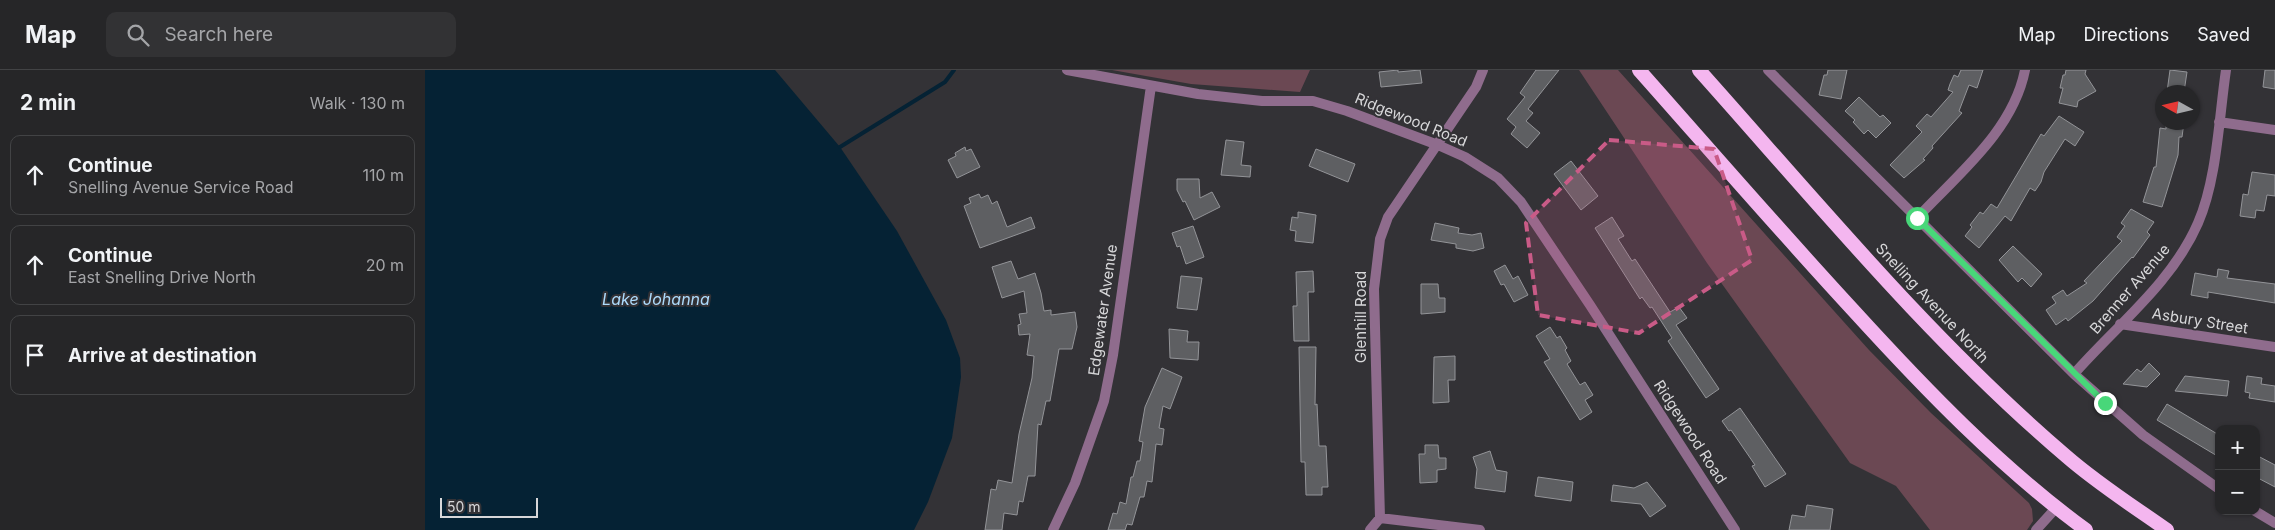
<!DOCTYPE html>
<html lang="en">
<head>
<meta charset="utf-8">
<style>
	:root { --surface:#262628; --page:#323234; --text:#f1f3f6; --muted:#a4a5a8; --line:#424345 }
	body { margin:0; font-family:Inter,sans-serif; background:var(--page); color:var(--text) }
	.controls { position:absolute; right:15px; bottom:15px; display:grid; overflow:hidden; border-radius:10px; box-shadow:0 1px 4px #0004 }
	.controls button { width:45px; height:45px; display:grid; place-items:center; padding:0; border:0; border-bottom:1px solid var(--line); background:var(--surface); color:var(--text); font:25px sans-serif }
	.compass { position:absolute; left:1730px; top:15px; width:45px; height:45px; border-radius:50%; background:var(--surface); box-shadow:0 1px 4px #0004; rotate:278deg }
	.scale { position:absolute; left:15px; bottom:12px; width:98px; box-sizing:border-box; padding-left:5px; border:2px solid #d7d7d9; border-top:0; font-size:14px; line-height:18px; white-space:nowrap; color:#d7d7d9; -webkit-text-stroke:4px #333236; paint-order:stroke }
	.stop { position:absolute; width:15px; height:15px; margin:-11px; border:4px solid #48d779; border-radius:50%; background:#fff }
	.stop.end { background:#48d779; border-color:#fff; box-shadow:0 1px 5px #0008 }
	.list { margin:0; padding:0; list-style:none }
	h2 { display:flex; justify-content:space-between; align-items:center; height:65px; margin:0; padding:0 20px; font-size:21px }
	h2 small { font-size:16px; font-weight:400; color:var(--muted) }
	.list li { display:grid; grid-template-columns:32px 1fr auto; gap:15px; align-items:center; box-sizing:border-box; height:80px; margin:0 10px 10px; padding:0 10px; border:1px solid var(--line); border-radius:10px }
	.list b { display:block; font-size:19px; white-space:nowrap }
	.list p { margin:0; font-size:16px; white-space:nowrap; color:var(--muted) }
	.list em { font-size:16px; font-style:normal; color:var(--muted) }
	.icon { flex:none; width:28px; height:28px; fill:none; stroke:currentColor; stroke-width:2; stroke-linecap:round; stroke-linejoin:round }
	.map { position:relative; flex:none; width:1850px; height:460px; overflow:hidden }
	header { display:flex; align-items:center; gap:30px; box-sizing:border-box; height:70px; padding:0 25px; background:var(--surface); border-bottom:1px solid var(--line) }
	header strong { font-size:24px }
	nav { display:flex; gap:28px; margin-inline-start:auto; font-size:18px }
	.search { width:350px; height:45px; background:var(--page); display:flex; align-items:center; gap:12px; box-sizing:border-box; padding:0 18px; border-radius:10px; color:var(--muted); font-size:19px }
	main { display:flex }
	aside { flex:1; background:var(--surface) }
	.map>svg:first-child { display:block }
	.green { fill:#6b4853 }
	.water { fill:#052234 }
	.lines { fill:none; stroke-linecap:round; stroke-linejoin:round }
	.stream { stroke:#052234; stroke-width:4 }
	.building { fill:#5e5f62; stroke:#939498 }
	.minor { stroke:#8f6c8d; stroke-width:10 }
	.trunk { stroke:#f4b6ef; stroke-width:14 }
	.route { stroke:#48d779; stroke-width:6 }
	.marked { fill:#c95b87; fill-opacity:0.2; stroke:#c95b87; stroke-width:4; stroke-dasharray:10 6; stroke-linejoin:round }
	.labels { text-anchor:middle; stroke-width:4; stroke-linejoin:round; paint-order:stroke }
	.street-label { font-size:15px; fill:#d7d7d9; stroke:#333236 }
	.water-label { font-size:16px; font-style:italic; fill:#addbfc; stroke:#333236 }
</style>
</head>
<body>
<header>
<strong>Map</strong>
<div class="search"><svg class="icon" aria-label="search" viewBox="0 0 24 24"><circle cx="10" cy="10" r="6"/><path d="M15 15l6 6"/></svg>Search here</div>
<nav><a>Map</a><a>Directions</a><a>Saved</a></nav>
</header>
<main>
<aside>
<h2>2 min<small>Walk · 130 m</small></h2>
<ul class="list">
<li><svg class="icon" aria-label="ahead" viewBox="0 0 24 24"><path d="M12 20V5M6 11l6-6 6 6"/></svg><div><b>Continue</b><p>Snelling Avenue Service Road</p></div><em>110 m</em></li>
<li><svg class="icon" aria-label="ahead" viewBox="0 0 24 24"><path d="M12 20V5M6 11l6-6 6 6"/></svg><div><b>Continue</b><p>East Snelling Drive North</p></div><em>20 m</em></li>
<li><svg class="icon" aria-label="arrive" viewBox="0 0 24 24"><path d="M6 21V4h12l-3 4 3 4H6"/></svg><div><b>Arrive at destination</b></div></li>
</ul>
</aside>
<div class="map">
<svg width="1850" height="460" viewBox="0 0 1850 460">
	<rect width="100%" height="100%" fill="#333236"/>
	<path class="green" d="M687,0H885L875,22L766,14Z
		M1154,0H1193L1444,280L1506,343L1604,433L1607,439L1608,451L1602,460H1505L1471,416L1425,393L1282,193Z"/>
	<path class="water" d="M0,0H350L415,77L472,161L521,250L535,288L536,307L527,368L503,432L489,460H0Z"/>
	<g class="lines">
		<path class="stream" d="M415,77L520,12L529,0"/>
	</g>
	<path class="building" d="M973,0V2L995,0L997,13L956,17L954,2Z
		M1111,0H1134L1103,39L1108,43L1101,51L1115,63L1102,78L1086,64L1091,57L1082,49L1100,27L1095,23Z
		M1403,0H1422L1416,29L1394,25L1399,5H1402Z
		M1536,0H1558L1552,18L1544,15L1534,41L1537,43L1507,76L1508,78L1498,89L1500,90L1479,108L1465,95L1497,62L1491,56L1502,44L1506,47L1528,22L1523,20L1525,14L1529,5L1533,7Z
		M1641,0H1661L1660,4L1671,21L1653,31L1652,37L1634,33L1638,18H1635L1638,5H1640Z
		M1745,0L1762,2L1759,22H1742Z
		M1840,0H1850V19L1838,17Z
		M1434,27L1455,47L1458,45L1466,53L1451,68L1443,60L1439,64L1428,52L1430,50L1420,41Z
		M1634,46L1659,62L1650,76L1640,69L1619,102L1616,112L1610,121L1605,118L1586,151L1580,146L1554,178L1540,166L1547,157L1545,155L1555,142L1558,144L1566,134L1572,138L1616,64L1619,66Z
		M1741,52H1759L1757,67H1754L1753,85L1737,137L1718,132L1729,97H1731L1735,58L1741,59Z
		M801,70L819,72L816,95L826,96L825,107L796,105Z
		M540,77L541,81L546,79L555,97L532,108L523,90L531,86L530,83Z
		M891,79L930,94L923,112L884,96Z
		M1146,91L1173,126L1156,140L1129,104Z
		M1827,102L1850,105V126L1842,125L1839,141L1831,140L1830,148L1815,146L1818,124L1823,125Z
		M752,109H774L775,128L787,122L795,137L769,150L760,131L758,132L752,120Z
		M554,124L556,128L563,125L567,134L572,131L582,157L606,147L610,158L555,178L539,136L546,133L544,128Z
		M1706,139L1729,152L1722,162L1725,165L1708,188L1707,187L1668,231L1643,251L1641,248L1631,255L1621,240L1631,233L1627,227L1638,220L1642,226L1662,213L1659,211L1697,171L1692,167L1700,156L1696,153Z
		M873,142L891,145L888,173L870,171L871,161L865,160L867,147L873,148Z
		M1187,147L1199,166L1193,169L1207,191L1210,189L1245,242L1254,237L1262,248L1251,255L1294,319L1281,328L1243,271L1247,268L1227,237L1225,238L1217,227L1215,229L1170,158Z
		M1010,153L1034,158L1033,163L1047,165L1056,163L1059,178L1048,181L1031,178V174L1006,170Z
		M768,156L779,187L761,194L755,176L752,177L747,163Z
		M1588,176L1617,204L1606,217L1597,208L1593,212L1574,190Z
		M586,191L593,209L610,203L616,223L619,241L626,240V245L650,242L652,257L647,279H634L625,331H621L616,355L613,354L610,406H603L598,432L594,431L592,445L579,443L577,460H560L566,419L571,420L573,410L587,413L594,364L607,308L609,286L602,285L605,264L594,265L593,255L596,254L594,244L602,243L599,221L577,228L567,197Z
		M1080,195L1088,209L1093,206L1103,225L1089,232L1079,214L1076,215L1069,201Z
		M1793,199L1804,201L1802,208L1850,214V233L1783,222V228L1766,225L1770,203L1792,207Z
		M888,201L889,222H883L884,271H869L868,236H872L871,202Z
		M756,206L777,208L772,240L752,238Z
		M996,214H1013L1014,228H1020V242L996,244Z
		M1125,257L1132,268L1135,266L1142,278L1140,280L1146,291L1142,294L1155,315L1160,312L1168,325L1160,330L1167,342L1155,350L1119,292L1125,289L1111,266Z
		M744,259L763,261L762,272H774L773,290L745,288Z
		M874,277H891L890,335L892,334L894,376H901L903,417H897V425H881L880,392H876Z
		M1030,286V310H1023L1024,332L1008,333L1009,287Z
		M1724,293L1735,304L1722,317L1698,314L1712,299L1716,302Z
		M737,298L757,307L745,339L738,336L734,358L739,359L737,375L731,374L727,412L722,411L719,427H715L707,455L702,454L700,460H683L688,443L692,444L695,432L701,434L706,407H708L712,391H715L718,372L714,371L720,337Z
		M1760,306L1804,311L1802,326L1750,321Z
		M1822,306L1837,308L1836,314L1850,316V332L1824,328L1825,323L1820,322Z
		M1742,334L1794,365V387L1732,350Z
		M1315,338L1361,404L1340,417L1327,396L1330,395L1306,360L1304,361L1297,351Z
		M1000,375H1013L1014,388H1021V399L1012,400V412L995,413L994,384H1000Z
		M1065,381L1071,400L1082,402L1080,422L1050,418L1052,399L1048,387Z
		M1831,385L1850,395V417L1831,407Z
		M1113,407L1148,412L1146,431L1110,426Z
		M1222,412L1241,436L1225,447L1216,434L1186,431L1188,415L1209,418Z
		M1382,435L1408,439L1405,460H1364L1367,445L1380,447Z"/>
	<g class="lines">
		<path class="minor" d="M642,0L773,24L837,31H888L922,41L1013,75L1040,87L1073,108L1096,132L1165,235L1310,460
			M1343,0L1649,304L1718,365L1794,419
			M1794,52L1850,60
			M1492,148C1533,104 1588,61 1600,0
			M1695,254L1850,277
			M1649,304C1692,255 1747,213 1773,153C1792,110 1794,47 1801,0
			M1830,441L1850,453
			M955,448L1055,460
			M628,460L650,413L679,331L688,285L726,16
			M945,460L955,448L949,219L955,169L963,147L1051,17L1058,0
			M1611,460L1631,438"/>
		<path class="trunk" d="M1214,0C1285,80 1355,161 1428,240C1500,319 1575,397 1661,460
			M1274,0C1392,132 1506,271 1641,386C1673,414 1708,436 1742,460"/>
	</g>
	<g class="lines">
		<path class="route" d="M1492,148L1680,333"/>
	</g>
	<path class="marked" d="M1184,70L1289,79L1327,190L1214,263L1113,245L1101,153Z"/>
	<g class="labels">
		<g class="street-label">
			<text transform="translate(986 50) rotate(22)" y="5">Ridgewood Road</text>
			<text transform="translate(1705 219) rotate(-49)" y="5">Brenner Avenue</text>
			<text transform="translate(1507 233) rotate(47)" y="5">Snelling Avenue North</text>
			<text transform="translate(678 240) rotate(-82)" y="5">Edgewater Avenue</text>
			<text transform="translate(936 247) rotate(-90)" y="5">Glenhill Road</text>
			<text transform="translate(1775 251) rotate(9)" y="5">Asbury Street</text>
			<text transform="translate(1265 362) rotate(57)" y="5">Ridgewood Road</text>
		</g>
		<g class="water-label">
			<text x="231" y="235">Lake Johanna</text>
		</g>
	</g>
</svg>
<div class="controls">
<button>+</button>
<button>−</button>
</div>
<svg class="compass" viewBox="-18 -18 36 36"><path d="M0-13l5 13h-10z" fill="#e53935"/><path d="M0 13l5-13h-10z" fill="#a4a5a8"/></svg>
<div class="scale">50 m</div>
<div class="stop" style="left:1492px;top:148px"></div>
<div class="stop end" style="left:1680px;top:333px"></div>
</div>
</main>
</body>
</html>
